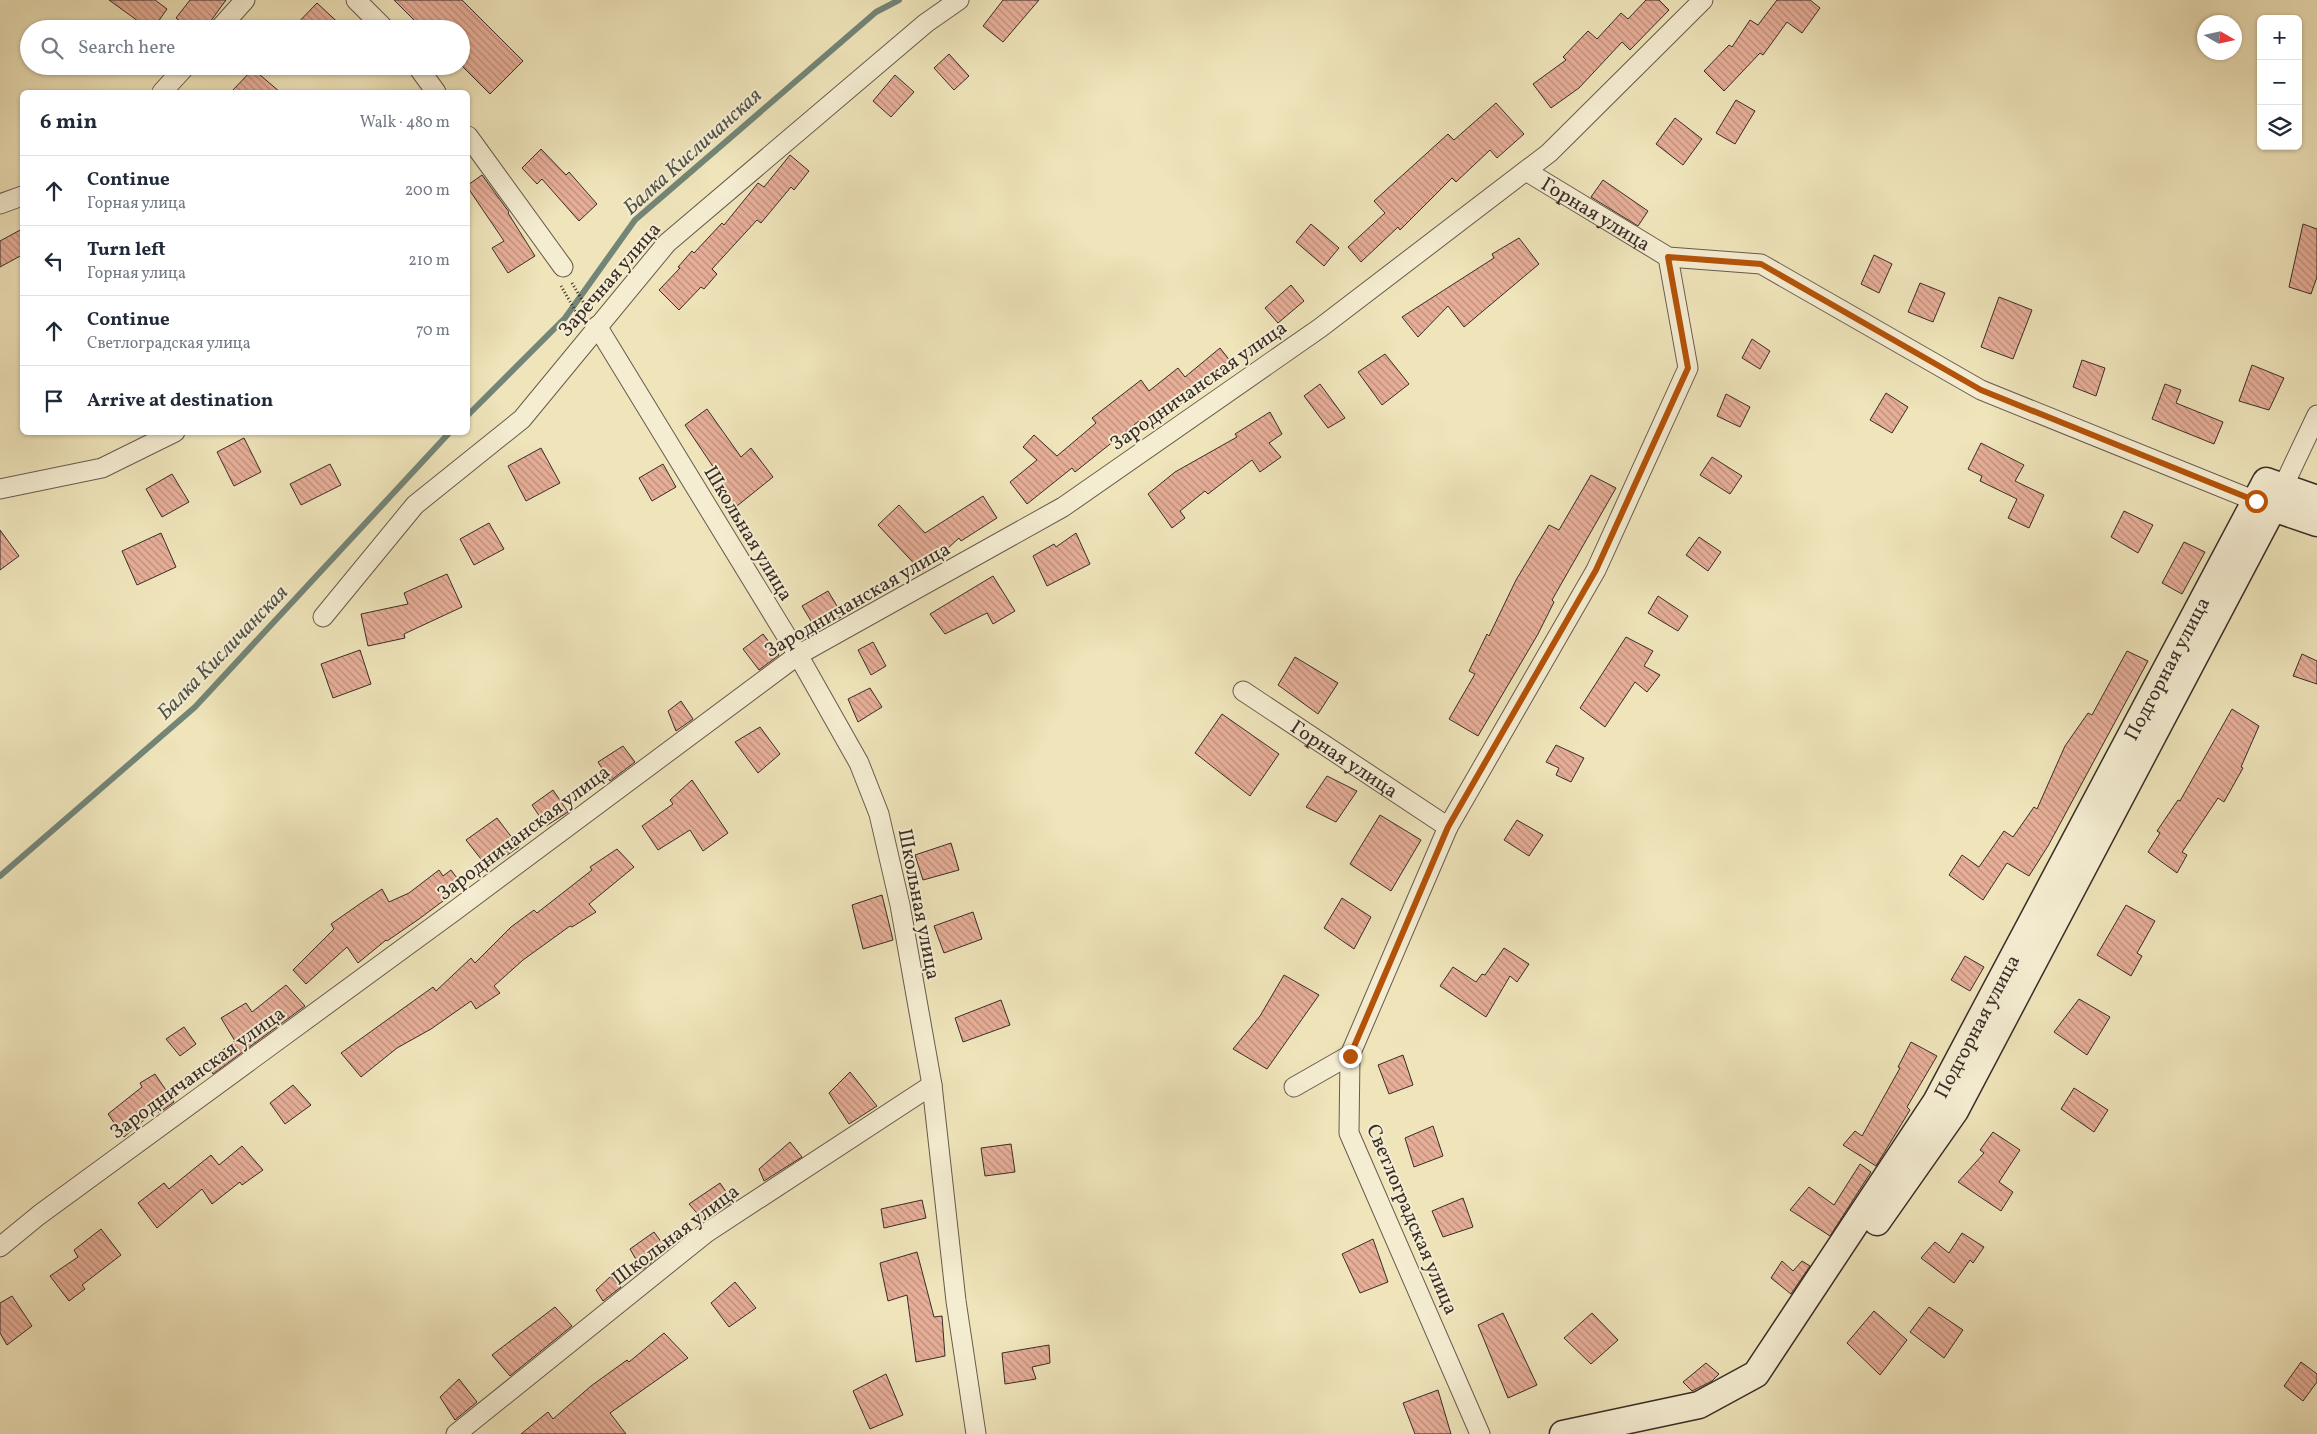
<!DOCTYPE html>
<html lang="en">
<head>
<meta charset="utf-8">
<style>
	:root { --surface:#fff; --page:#f2f2f3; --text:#1f2937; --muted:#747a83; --line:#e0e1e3 }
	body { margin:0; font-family:Vollkorn,serif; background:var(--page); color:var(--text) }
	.controls { position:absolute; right:15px; top:15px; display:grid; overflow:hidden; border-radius:8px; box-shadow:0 1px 4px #0004 }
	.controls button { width:45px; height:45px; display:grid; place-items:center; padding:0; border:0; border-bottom:1px solid var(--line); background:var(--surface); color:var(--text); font:25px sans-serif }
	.compass { position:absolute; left:2197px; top:15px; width:45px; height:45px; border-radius:50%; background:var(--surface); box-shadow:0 1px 4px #0004; rotate:99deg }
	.stop { position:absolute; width:15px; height:15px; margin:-11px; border:4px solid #b45309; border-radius:50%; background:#fff }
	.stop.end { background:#b45309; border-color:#fff; box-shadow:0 1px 5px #0008 }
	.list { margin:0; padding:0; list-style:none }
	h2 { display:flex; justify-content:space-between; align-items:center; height:65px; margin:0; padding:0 20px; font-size:21px }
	h2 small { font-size:16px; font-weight:400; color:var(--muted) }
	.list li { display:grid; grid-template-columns:32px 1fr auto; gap:15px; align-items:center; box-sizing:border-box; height:70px; padding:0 20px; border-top:1px solid var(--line) }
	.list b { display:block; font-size:19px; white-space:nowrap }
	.list p { margin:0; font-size:16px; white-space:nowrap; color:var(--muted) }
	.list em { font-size:16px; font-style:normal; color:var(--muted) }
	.icon { flex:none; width:28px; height:28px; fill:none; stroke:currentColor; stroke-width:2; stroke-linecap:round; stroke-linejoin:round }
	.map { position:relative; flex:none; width:2317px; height:1434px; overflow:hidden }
	.search { position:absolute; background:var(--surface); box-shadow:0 1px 4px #0004; left:20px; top:20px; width:450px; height:55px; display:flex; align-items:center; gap:12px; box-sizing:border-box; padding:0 18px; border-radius:28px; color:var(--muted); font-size:19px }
	.panel { position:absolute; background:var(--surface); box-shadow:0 1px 4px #0004; left:20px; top:90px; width:450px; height:345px; border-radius:8px }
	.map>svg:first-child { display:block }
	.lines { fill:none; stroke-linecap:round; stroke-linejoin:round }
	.stream { stroke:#738577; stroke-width:6 }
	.building { fill:url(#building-back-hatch); stroke:#392d28 }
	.street-casing { stroke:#665b4c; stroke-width:21 }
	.secondary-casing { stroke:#392d28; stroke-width:29 }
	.path { stroke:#392d28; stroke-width:3; stroke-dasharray:1 2.5; stroke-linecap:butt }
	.street { stroke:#f5edd2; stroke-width:19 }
	.secondary { stroke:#f5edd2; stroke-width:26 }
	.route { stroke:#b45309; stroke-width:6 }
	.labels { text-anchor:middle; stroke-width:4; stroke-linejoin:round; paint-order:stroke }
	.street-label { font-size:20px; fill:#392d28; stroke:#f5edd2 }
	.water-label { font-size:21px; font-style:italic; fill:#515249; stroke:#f5edd2 }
</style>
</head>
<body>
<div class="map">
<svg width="2317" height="1434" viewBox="0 0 2317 1434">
	<defs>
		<pattern id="building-back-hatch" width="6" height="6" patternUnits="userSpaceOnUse" patternTransform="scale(1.25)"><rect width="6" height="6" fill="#e7ae98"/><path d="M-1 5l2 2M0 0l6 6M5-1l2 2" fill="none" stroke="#bc8e7c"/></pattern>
	</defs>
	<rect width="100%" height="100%" fill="#efe4ba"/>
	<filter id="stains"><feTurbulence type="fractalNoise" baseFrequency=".004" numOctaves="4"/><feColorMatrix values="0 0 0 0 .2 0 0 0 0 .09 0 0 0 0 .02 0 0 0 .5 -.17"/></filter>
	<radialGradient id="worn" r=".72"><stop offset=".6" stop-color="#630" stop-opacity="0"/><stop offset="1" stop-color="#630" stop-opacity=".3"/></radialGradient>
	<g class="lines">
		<path class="stream" d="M468,415L565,318L635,220L876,12L899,0
			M0,876L195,707L450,432"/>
	</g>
	<path class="building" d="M109,0H155L167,9L153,29H149Z
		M190,0H226L205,29H191L176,18Z
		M394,0H462L523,61L490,94L461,65V29H423Z
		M1003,0H1039L1003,42L983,26Z
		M1646,0H1659L1669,10L1630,50L1622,42L1579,88L1551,108L1533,84L1566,60L1563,57L1588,31L1597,39L1621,13L1628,19Z
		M1777,0H1810L1820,8L1802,33L1787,22L1763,55L1760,53L1724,91L1704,71L1729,45L1732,47L1750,20L1758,25Z
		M317,3L345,29H292Z
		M949,54L969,76L954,90L934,68Z
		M253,69L280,92H231Z
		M895,75L914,92L891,117L873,101Z
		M1736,100L1755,111L1735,144L1716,133Z
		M1496,103L1524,134L1497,158L1490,150L1456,182L1452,178L1400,230L1398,227L1361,262L1348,247L1385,213L1374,201L1448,134L1454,140Z
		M1675,118L1702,139L1683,165L1656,144Z
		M541,149L566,175L569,172L597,204L579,221L542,179L537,184L522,168Z
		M790,155L809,171L794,190L791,187L761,223L757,220L712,269L717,274L704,289L701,287L679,310L659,290L680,268L678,267L692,251L694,253L722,223L724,225L758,183L764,187Z
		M482,175L509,212L508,213L535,256L508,273L492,248L504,241L468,188V185Z
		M1603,180L1648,211L1638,226L1591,197Z
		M1311,224L1339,248L1324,266L1296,242Z
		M2303,224L2317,229V277L2311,294L2289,287Z
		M22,229V255L0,267V241Z
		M1519,238L1539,264L1464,327L1448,306L1418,337L1402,317L1494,258L1492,254Z
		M1874,255L1892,264L1879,293L1861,284Z
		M1920,283L1945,293L1933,322L1908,312Z
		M1291,285L1304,301L1278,323L1265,308Z
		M1999,297L2032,310L2013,359L1981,347Z
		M1752,339L1770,351L1760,369L1742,358Z
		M1220,348L1231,362L1178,406L1176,403L1145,429L1139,421L1075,472L1072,468L1027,504L1010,482L1037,460L1023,447L1034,435L1057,456L1096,423L1092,418L1141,380L1149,391L1178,368L1185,377Z
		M1385,354L1409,384L1382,405L1358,372Z
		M2082,360L2105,368L2096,396L2073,387Z
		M2252,365L2284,378L2269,410L2239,401Z
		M1320,384L1345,418L1328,428L1304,396Z
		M2165,384L2181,390L2176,403L2223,422L2214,444L2152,419Z
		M1886,393L1908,407L1892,433L1870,420Z
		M1726,394L1750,407L1740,427L1717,416Z
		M707,409L741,457L751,448L773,477L732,510L709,481L718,474L685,425Z
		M1270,412L1282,434L1269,443L1281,457L1260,472L1252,460L1208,494L1205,491L1180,511L1185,518L1172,528L1148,494L1175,472L1237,437L1235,434Z
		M244,438L261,472L234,486L217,452Z
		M1981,443L2024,465L2015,481L2044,495L2029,528L2008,518L2017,499L1980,481L1982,476L1968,469Z
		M541,448L560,483L526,501L508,466Z
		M1712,457L1742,476L1730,494L1700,475Z
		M330,464L341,485L301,505L290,484Z
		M663,464L676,487L652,501L639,478Z
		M172,474L189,502L162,517L146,489Z
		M1591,475L1616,488L1552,600L1554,602L1538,634L1478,736L1449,719L1475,674L1469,671L1487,634L1489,636L1516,580L1549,525L1559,530Z
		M983,496L997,518L961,541L959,538L922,572L878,525L899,505L925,533Z
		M2124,511L2153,525L2138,553L2111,537Z
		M489,523L504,549L474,565L460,539Z
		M0,530L19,556L0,570Z
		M161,533L176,567L137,585L122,551Z
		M1076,533L1090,564L1047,586L1033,556L1054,544L1056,547Z
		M1699,537L1721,552L1708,571L1686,555Z
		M2184,542L2205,552L2182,594L2162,583Z
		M447,574L462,607L404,634L405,638L368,646L361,614L408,604L404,593Z
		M993,576L1015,611L993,624L987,613L945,634L930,614Z
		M828,591L843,616L817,631L802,606Z
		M1658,596L1688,616L1678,631L1648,613Z
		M763,634L779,655L759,670L743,649Z
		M1626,637L1653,651L1644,666L1660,675L1647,692L1635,682L1605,727L1580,708Z
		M873,642L886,666L871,675L858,650Z
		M360,650L371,684L333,698L321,664Z
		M2127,651L2148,661L2048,846L2029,876L2007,863L1983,900L1949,875L1962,855L1979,867L2004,831L2013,837L2034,807L2037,809L2065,746L2088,713L2092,715Z
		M2302,654L2317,661V684L2293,676Z
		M1295,657L1338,683L1318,714L1278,685Z
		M870,688L882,707L858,722L848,699Z
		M681,701L693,719L676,731L668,711Z
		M2232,709L2259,726L2241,767L2243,768L2224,802L2218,798L2182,852L2187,855L2177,873L2148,852L2160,833L2157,831L2178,800L2180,801Z
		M1222,714L1279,754L1250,796L1195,753Z
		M760,727L780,754L758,773L735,742Z
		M1556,745L1584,758L1571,782L1556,775L1559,768L1546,762Z
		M623,746L635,762L610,781L598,762Z
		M1327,776L1357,791L1336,822L1306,807Z
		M692,780L728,833L703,851L690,830L658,850L642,826L673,804L670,800Z
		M553,790L568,812L546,826L532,805Z
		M1380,815L1421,840L1391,891L1350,864Z
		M497,818L519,847L488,868L466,840Z
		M1517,820L1543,835L1529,856L1504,840Z
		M951,843L959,870L923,880L915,855Z
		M617,849L634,867L589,904L596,912L572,927L570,926L523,960L494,986L500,993L476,1009L471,1001L431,1029L397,1048L361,1077L341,1053L433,987L436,991L471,958L475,963L511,927L534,910L537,913L592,870L590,867Z
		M439,870L443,876L451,870L463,886L419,919L387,941L386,940L358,963L347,947L306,984L293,970L334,929L331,924L361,903L382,889L389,902L409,893Z
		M882,895L893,940L863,949L852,905Z
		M1342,898L1371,917L1354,949L1324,928Z
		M2126,905L2155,921L2137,953L2142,956L2131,976L2097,955Z
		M973,912L982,939L944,953L934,926Z
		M1504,948L1529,964L1517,982L1510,976L1486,1017L1440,986L1453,967L1476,982L1482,974L1485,975Z
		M1965,956L1984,967L1970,991L1951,980Z
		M1284,975L1319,995L1267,1069L1233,1049L1260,1016Z
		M286,985L305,1006L213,1074L206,1062L235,1041L221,1018L246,1003L252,1012Z
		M2079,999L2110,1017L2087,1055L2054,1032Z
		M1001,1000L1010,1025L963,1042L955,1018Z
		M184,1027L196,1044L180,1056L166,1039Z
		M1911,1042L1937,1056L1907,1107L1910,1110L1876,1166L1843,1145L1855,1131L1862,1136L1900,1068L1898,1067Z
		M1403,1055L1413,1085L1389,1094L1378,1065Z
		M850,1072L877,1106L849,1124L829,1093Z
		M155,1074L174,1102L159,1113L157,1109L124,1137L108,1114L142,1087L140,1083Z
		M293,1085L311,1105L285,1124L270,1103Z
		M2074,1088L2108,1110L2094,1132L2061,1109Z
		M1433,1126L1443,1156L1414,1167L1405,1138Z
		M1993,1132L2020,1150L1999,1182L2013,1192L2001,1211L1958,1182L1984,1153L1980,1150Z
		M790,1142L802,1157L764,1181L759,1169Z
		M1011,1144L1015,1172L985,1176L981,1148Z
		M242,1146L263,1170L242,1185L240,1182L212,1204L202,1189L157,1228L138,1203L164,1183L169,1189L211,1155L219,1165Z
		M1860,1164L1871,1172L1830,1236L1790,1210L1809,1187L1834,1205Z
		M720,1183L733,1202L704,1221L689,1204Z
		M1463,1198L1473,1227L1443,1237L1432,1211Z
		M922,1200L926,1218L884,1228L881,1209Z
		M101,1229L121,1255L82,1285L85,1289L69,1301L50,1276L78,1257L74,1250Z
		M654,1232L667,1250L642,1270L630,1249Z
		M1962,1233L1984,1247L1973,1263L1970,1260L1954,1283L1921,1258L1935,1242L1949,1253Z
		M1373,1239L1388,1282L1360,1293L1342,1254Z
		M917,1252L934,1317L942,1316L945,1356L916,1362L907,1295L888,1301L880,1263Z
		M1782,1261L1793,1271L1802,1261L1810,1266L1791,1294L1771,1278Z
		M611,1276L621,1287L603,1301L596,1290Z
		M735,1282L756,1308L729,1327L711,1303Z
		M12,1296L32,1326L7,1345L0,1333V1303Z
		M555,1307L572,1326L510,1376L492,1355Z
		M1929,1307L1963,1330L1944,1358L1910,1332Z
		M1874,1311L1907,1340L1880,1375L1847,1343Z
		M1503,1313L1537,1385L1508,1398L1478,1325Z
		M1592,1313L1618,1340L1591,1364L1564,1338Z
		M664,1333L688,1358L610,1413L626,1434H521L548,1412L553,1419L591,1386L627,1360L629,1362Z
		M1049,1345L1050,1363L1032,1367L1036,1379L1005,1384L1002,1353Z
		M2301,1362L2317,1374V1382L2303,1401L2284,1386Z
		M1706,1363L1719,1374L1712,1381L1692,1391L1683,1382Z
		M886,1374L903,1415L870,1429L853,1391Z
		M459,1379L477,1402L455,1420L440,1397Z
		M1438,1390L1451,1434H1415L1403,1403Z"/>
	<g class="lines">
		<g class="street-casing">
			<g id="street">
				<path d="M356,0L385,29"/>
				<path d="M219,29L245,0"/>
				<path d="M417,66L436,92"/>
				<path d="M162,92L186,66"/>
				<path d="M468,136L563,267"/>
				<path id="s1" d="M1526,171L1668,257L1761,264L1981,390L2273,508L2317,415"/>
				<path d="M0,204L22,196"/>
				<path d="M597,326L798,655L859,763L879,814L900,905L932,1085L956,1301L976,1434"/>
				<path d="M0,489L102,468L175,432"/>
				<path d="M323,617L415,505L522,419L667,243L926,23L959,0"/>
				<path id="s2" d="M1243,691L1448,827"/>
				<path d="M1294,1087L1350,1055"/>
				<path d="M0,1247L39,1215L457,909L798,655L1063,507L1320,328L1549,153L1703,0"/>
				<path d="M456,1434L706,1233L932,1085"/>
				<path d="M1480,1434L1349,1133L1350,1055L1448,827L1596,570L1688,368L1668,257"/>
			</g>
		</g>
		<g class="secondary-casing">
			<g id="secondary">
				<path d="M1877,1222L1955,1111L2273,508L2317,523"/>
				<path id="s3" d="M1563,1434L1699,1405L1756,1374L1936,1102L2266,481L2317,499"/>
			</g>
		</g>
		<path class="path" d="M572,283L588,310
			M561,286L579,317"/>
		<use href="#street" class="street"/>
		<use href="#secondary" class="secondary"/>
	</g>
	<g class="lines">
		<path class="route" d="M1350,1056L1448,827L1596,570L1688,368L1668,257L1761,264L1981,390L2256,501"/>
	</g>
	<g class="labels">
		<g class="street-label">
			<text dy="7" stroke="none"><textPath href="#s1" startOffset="82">Горная улица</textPath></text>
			<text transform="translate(609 279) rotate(-49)" y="7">Заречная улица</text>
			<text transform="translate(1198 385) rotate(-35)" y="7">Зародничанская улица</text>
			<text transform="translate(749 533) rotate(59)" y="7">Школьная улица</text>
			<text transform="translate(857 599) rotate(-30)" y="7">Зародничанская улица</text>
			<text dy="7" stroke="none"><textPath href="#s3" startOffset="1021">Подгорная улица</textPath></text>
			<text dy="7" stroke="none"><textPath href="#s2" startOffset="122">Горная улица</textPath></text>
			<text transform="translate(523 832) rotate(-37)" y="7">Зародничанская улица</text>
			<text transform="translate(920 904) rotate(79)" y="7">Школьная улица</text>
			<text dy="7" stroke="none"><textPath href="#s3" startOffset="616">Подгорная улица</textPath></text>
			<text transform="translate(197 1072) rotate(-36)" y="7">Зародничанская улица</text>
			<text transform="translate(1413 1219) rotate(67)" y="7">Светлоградская улица</text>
			<text transform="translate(675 1234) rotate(-37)" y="7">Школьная улица</text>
		</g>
		<g class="water-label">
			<text transform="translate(692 151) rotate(-42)" y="7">Балка Кисличанская</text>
			<text transform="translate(222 652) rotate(-46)" y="7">Балка Кисличанская</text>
		</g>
	</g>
	<rect width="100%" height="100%" filter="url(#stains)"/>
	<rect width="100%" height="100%" fill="url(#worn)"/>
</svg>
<div class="controls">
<button>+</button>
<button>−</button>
<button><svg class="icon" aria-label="layers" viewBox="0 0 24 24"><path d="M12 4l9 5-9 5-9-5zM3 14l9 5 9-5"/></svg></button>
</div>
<svg class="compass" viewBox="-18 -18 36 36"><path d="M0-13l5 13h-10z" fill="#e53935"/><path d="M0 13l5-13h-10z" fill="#747a83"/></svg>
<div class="stop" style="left:2256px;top:501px"></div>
<div class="stop end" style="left:1350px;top:1056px"></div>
<div class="search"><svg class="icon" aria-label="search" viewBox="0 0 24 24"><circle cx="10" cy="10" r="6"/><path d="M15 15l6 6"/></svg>Search here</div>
<section class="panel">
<h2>6 min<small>Walk · 480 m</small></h2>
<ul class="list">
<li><svg class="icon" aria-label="ahead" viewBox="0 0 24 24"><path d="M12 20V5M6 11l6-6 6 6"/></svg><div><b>Continue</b><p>Горная улица</p></div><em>200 m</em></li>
<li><svg class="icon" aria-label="left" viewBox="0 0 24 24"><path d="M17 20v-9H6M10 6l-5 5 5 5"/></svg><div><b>Turn left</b><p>Горная улица</p></div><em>210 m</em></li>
<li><svg class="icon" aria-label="ahead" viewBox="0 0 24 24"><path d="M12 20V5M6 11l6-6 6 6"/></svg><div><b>Continue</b><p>Светлоградская улица</p></div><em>70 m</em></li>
<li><svg class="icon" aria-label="arrive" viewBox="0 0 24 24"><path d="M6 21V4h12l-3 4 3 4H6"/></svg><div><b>Arrive at destination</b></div></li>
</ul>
</section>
</div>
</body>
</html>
